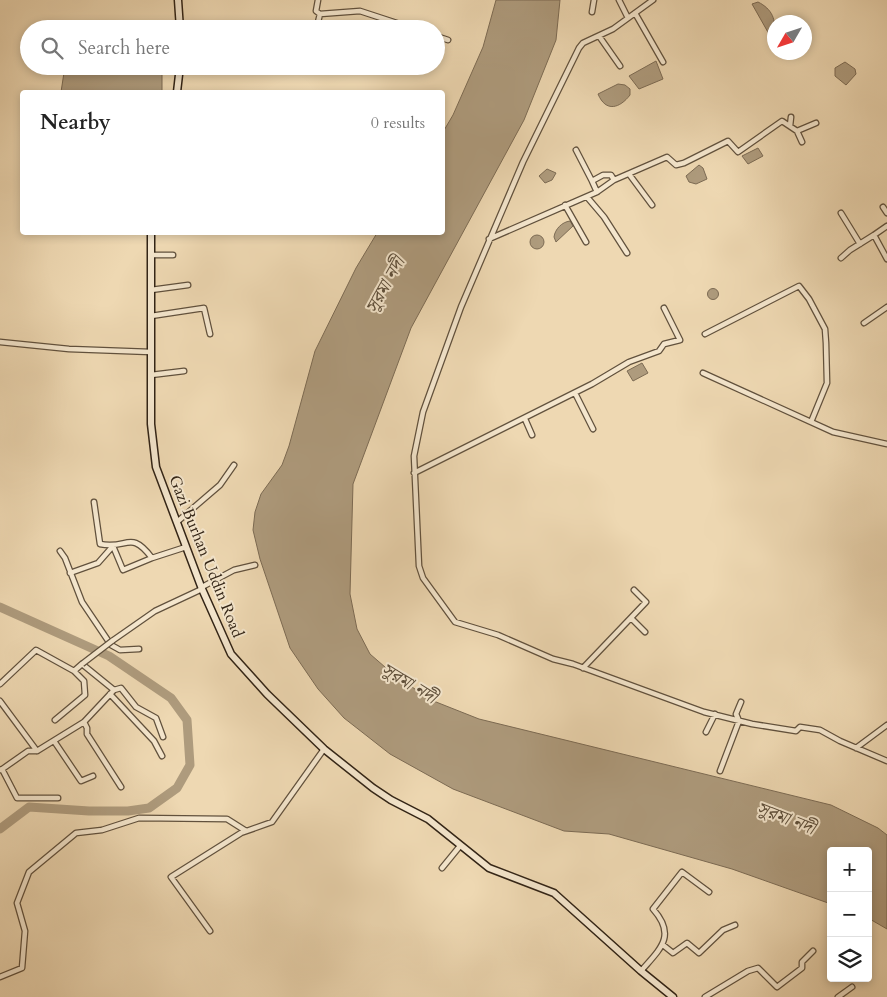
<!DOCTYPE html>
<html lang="en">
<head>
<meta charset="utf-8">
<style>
	:root { --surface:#fff; --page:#f2f2f2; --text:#222; --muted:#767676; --line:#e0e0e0 }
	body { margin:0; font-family:Cardo,"Noto Serif Bengali",serif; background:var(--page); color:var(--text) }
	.controls { position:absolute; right:15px; bottom:15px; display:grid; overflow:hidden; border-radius:5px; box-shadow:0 2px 8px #0003 }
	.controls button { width:45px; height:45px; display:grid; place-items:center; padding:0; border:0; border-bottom:1px solid var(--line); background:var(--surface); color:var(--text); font:25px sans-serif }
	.compass { position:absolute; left:767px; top:15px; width:45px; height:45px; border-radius:50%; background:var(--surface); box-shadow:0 2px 8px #0003; rotate:231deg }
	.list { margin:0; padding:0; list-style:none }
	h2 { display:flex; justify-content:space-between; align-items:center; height:65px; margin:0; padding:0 20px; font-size:21px }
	h2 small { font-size:16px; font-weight:400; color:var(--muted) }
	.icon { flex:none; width:28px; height:28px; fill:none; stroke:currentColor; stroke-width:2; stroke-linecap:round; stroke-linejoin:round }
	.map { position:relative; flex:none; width:887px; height:997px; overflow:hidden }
	.search { position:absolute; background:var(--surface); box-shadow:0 2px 8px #0003; left:20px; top:20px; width:425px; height:55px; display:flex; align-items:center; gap:12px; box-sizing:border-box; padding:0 18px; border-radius:28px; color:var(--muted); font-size:19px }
	.panel { position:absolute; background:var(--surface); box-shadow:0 2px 8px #0003; left:20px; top:90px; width:425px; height:145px; border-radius:5px }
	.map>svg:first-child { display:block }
	.water { fill:#ae9b7d; stroke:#7c6b54 }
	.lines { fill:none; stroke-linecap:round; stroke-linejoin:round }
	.river { stroke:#ae9b7d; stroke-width:9 }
	.street-casing { stroke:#61513d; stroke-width:7 }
	.secondary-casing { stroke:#322416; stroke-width:9 }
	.street { stroke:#f4e6cd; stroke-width:4.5 }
	.secondary { stroke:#f4e6cd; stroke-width:6 }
	.street-bridge-casing { stroke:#61513d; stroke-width:7; stroke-linecap:butt }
	.street-bridge { stroke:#f4e6cd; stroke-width:4.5 }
	.labels { text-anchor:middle; stroke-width:4; stroke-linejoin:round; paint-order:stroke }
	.street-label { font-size:16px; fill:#322416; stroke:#f4e6cd }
	.water-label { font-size:18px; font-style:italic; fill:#5d4e3a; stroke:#f4e6cd }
</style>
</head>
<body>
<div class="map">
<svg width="887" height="997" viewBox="0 0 887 997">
	<rect width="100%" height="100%" fill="#eed8b2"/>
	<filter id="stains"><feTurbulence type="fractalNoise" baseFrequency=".004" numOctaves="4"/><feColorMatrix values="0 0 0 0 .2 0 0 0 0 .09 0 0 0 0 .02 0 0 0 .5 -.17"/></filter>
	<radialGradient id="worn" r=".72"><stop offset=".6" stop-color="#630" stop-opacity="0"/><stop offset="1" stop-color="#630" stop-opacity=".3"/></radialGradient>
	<path class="water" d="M496,0H560L556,40L524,120L411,328L353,484L350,594L357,629L370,654L393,674L431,700L479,719L831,805L878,828L887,835V929L868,918V851H831V904L732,869L609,834L564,831L453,789L390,754L344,718L318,689L290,648L260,559L253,530L255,512L261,494L282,465L289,446L315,351L356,268L377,233L442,232L443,132L453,115L483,47Z
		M758,2C772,9 777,20 773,34H769L752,4Z
		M656,61L663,79L639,89L629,76Z
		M845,62L855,69L856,74L846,85L835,76V68Z
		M65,66H162V91L61,92Z
		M618,84L625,85L630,89V95C620,108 606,113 598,94Z
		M758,148L763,156L748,164L742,156Z
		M699,165L703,168L707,179L696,184L689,182L686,176Z
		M547,169L556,173L552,180L545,183L539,176Z
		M570,221L573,226L556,242L554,237C555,229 562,222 570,221Z
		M530 242a7 7 0 1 1 14 0a7 7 0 1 1-14 0Z
		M707.5 294a5.5 5.5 0 1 1 11 0a5.5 5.5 0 1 1-11 0Z
		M642,363L648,373L633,381L627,371Z"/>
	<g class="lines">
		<path class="river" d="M0,607L109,656L171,698L187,720L190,765L177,788L149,808L128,811H89L29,807L0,829"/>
		<g class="street-casing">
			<path id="street" d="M318,0L316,11L320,14L360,11L415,29
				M619,0L628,18
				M653,0L613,29L583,43L579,48L523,162L461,307L423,412L414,456L419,566L423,578L455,622L498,635L553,659L573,664L704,712L752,724L796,731L800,727L820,730L840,741L887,761
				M592,12L594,0
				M635,13L663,62
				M264,29L314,24L318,22L320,14
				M436,36L448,40
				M599,36L620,66
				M790,126L791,117
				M797,131L802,142
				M576,150L592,181
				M629,174L652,205
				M597,192L614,180
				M587,197L604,217L627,253
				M565,205L586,242
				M883,207L887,213
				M841,213L860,244
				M887,226L874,235L887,259
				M489,239L597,192L592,181L603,175H611L614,180L667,157L676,165L684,163L728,141L738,152L782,121L797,131L816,123
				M151,255H173
				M841,258L850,250L874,235
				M151,290L188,285
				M151,316L204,308L210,334
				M864,323L887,307
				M705,334L799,286L809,299L825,329L826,343L827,383L811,422
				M0,342L69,349L151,352
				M703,373L833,432L887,444
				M151,375L184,371
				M575,393L593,429
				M525,419L532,435
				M414,473L592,384L629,362L659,351L664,344L680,340L664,308
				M94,502L100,544C128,550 130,529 152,558L186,547
				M177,522L220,485L234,465
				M113,546L123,570L152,558
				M60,551L65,558L82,602L111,645L120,650L139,649
				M70,573L98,563L113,546
				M202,587L234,570L255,565
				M631,618L645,632
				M112,641L155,611L202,589
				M583,668L646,602L634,590
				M0,684L36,650L74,671L82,664L114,690L84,722L37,751L0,701
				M114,690L121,688L136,707L156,718L163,737
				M110,694L154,741L162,756
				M55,720L85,695L84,681L74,671
				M84,722L87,728V734L121,787
				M706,732L715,714
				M54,741L81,781L93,776
				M856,748L887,725
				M2,769L17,798H58
				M1,770L28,751H37
				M720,771L739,721L736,714L741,702
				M442,868L460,846
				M210,931L171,877L241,833L272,822L324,749
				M663,945L673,953L687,943L699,953L723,930L735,925
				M641,971C660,949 677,936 653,909L682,872L709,892
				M0,977L22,968L25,931L17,903L29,872L76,833L102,830L139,818L227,819L246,831
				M705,997L748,971L758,968L777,987L802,968V962L813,951
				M838,997L852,987"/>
		</g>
		<g class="secondary-casing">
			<path id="secondary" d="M178,0L180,29
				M177,92L180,66
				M151,232V424L156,467L202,589L231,654L267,694L324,749L373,788L391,800L428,819L489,868L554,893L641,971L673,997"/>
		</g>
		<use href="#street" class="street"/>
		<use href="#secondary" class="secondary"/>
		<g class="street-bridge-casing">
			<path id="street-bridge" d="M82,664L112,641"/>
		</g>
		<use href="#street-bridge" class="street-bridge"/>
	</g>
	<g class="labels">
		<g class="street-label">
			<text transform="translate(207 556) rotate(68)" y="6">Gazi Burhan Uddin Road</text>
		</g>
		<g class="water-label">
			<text transform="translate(385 285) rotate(-61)" y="6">সুরমা নদী</text>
			<text transform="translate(409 683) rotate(31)" y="6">সুরমা নদী</text>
			<text transform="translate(786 818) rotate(21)" y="6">সুরমা নদী</text>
		</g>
	</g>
	<rect width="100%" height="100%" filter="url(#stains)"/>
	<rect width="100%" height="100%" fill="url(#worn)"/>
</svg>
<div class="controls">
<button>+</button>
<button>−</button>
<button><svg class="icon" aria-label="layers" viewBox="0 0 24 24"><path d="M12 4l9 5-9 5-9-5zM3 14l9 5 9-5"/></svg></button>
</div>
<svg class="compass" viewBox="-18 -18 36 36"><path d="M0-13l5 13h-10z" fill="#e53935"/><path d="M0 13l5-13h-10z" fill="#767676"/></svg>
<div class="search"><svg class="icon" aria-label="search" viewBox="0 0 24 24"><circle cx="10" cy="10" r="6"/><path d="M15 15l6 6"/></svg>Search here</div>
<section class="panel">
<h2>Nearby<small>0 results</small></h2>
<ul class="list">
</ul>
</section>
</div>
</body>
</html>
